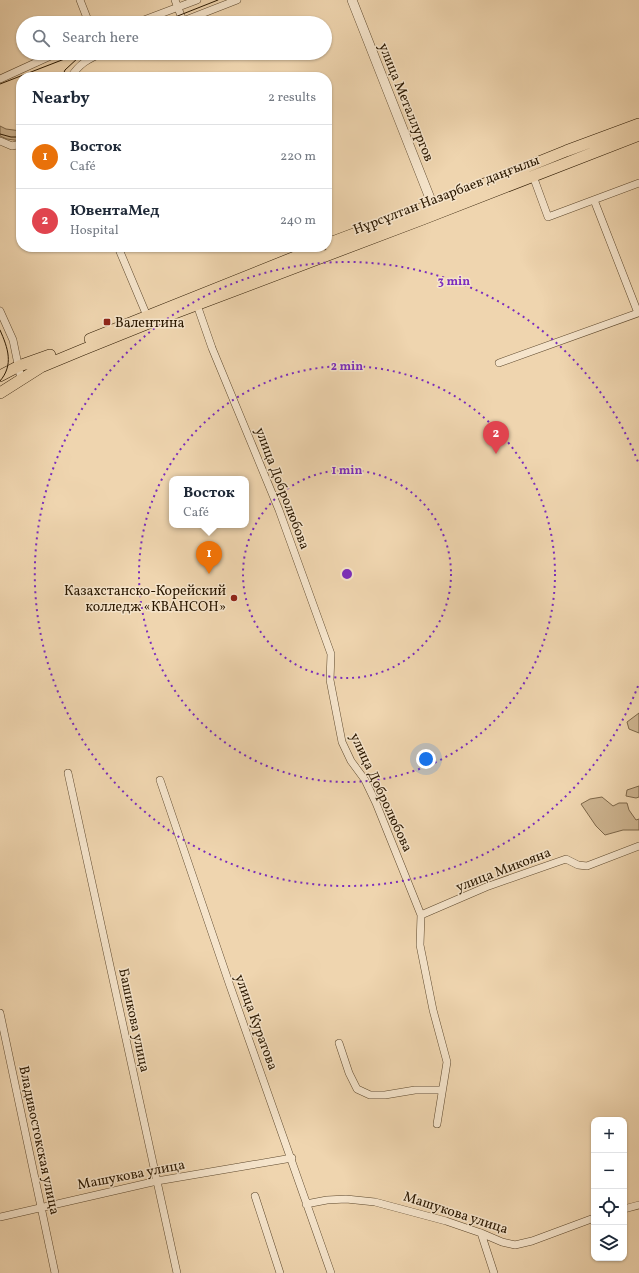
<!DOCTYPE html>
<html lang="en">
<head>
<meta charset="utf-8">
<style>
	:root { --surface:#fff; --page:#f2f2f3; --text:#1f2937; --muted:#747a83; --line:#e0e1e3; --accent:#8f2418 }
	body { margin:0; font-family:Vollkorn,serif; background:var(--page); color:var(--text) }
	.controls { position:absolute; right:12px; bottom:12px; display:grid; overflow:hidden; border-radius:8px; box-shadow:0 1px 3px #0004 }
	.controls button { width:36px; height:36px; display:grid; place-items:center; padding:0; border:0; border-bottom:1px solid var(--line); background:var(--surface); color:var(--text); font:20px sans-serif }
	.you { position:absolute; left:426px; top:759px; width:14px; height:14px; margin:-10px; border:3px solid #fff; border-radius:50%; background:#1a73e8; box-shadow:0 0 0 6px #1a73e833 }
	.badge { display:grid; place-items:center; width:26px; height:26px; border-radius:50%; background:var(--accent); color:#fff; font-size:13px; font-weight:700 }
	.pin { position:absolute; translate:-50% -33px; filter:drop-shadow(0 1px 2px #0008) }
	.pin::after { content:''; position:absolute; top:21px; width:14px; height:12px; background:inherit; clip-path:polygon(0 0,100% 0,50% 100%) }
	.popup { position:absolute; left:169px; top:476px; width:80px; height:52px; box-sizing:border-box; display:grid; place-content:center; border-radius:8px; background:var(--surface); filter:drop-shadow(0 1px 3px #0005); font-size:13px; white-space:nowrap; color:var(--muted) }
	.popup b { font-size:15px; color:var(--text) }
	.popup::after { content:''; position:absolute; left:50%; top:100%; margin-left:-8px; border:8px solid transparent; border-top-color:var(--surface) }
	.list { margin:0; padding:0; list-style:none }
	h2 { display:flex; justify-content:space-between; align-items:center; height:52px; margin:0; padding:0 16px; font-size:17px }
	h2 small { font-size:13px; font-weight:400; color:var(--muted) }
	.list li { display:grid; grid-template-columns:26px 1fr auto; gap:12px; align-items:center; box-sizing:border-box; height:64px; padding:0 16px; border-top:1px solid var(--line) }
	.list b { display:block; font-size:15px; white-space:nowrap }
	.list p { margin:0; font-size:13px; white-space:nowrap; color:var(--muted) }
	.list em { font-size:13px; font-style:normal; color:var(--muted) }
	.icon { flex:none; width:22px; height:22px; fill:none; stroke:currentColor; stroke-width:2; stroke-linecap:round; stroke-linejoin:round }
	.map { position:relative; flex:none; width:639px; height:1273px; overflow:hidden }
	.search { position:absolute; background:var(--surface); box-shadow:0 1px 3px #0004; left:16px; top:16px; width:316px; height:44px; display:flex; align-items:center; gap:10px; box-sizing:border-box; padding:0 14px; border-radius:22px; color:var(--muted); font-size:15px }
	.panel { position:absolute; background:var(--surface); box-shadow:0 1px 3px #0004; left:16px; top:72px; width:316px; height:180px; border-radius:16px }
	.map>svg:first-child { display:block }
	.green { fill:#ceb591; stroke:#7c6648 }
	.lines { fill:none; stroke-linecap:round; stroke-linejoin:round }
	.minor-casing { stroke:#5c472c; stroke-width:8 }
	.tertiary-casing { stroke:#5c472c; stroke-width:10 }
	.primary-casing { stroke:#2b1800; stroke-width:12 }
	.minor { stroke:#f5e4cb; stroke-width:7 }
	.tertiary { stroke:#f5e4cb; stroke-width:9 }
	.primary { stroke:#efd5af; stroke-width:11 }
	.tram { stroke:#2b1800; stroke-width:1 }
	.ring { fill:none; stroke:#7b2cbf; stroke-width:2; stroke-dasharray:2 4 }
	.poi-dot { fill:#8f2418; stroke:#f5e4cb; stroke-width:1.5 }
	.labels { text-anchor:middle; stroke-width:3; stroke-linejoin:round; paint-order:stroke }
	.street-label { font-size:14px; fill:#2b1800; stroke:#f5e4cb }
	.poi-label { font-size:14px; fill:#2b1800; stroke:#f5e4cb; text-anchor:start }
	.centre { fill:#7b2cbf; stroke:#f5e4cb; stroke-width:2 }
	.ring-label { font-size:12px; text-anchor:middle; font-weight:bold; fill:#7b2cbf; stroke:#f5e4cb; stroke-width:3; stroke-linejoin:round; paint-order:stroke }
</style>
</head>
<body>
<div class="map">
<svg width="639" height="1273" viewBox="0 0 639 1273">
	<rect width="100%" height="100%" fill="#efd5af"/>
	<filter id="stains"><feTurbulence type="fractalNoise" baseFrequency=".005" numOctaves="4"/><feColorMatrix values="0 0 0 0 .2 0 0 0 0 .09 0 0 0 0 .02 0 0 0 .5 -.17"/></filter>
	<radialGradient id="worn" r=".72"><stop offset=".6" stop-color="#630" stop-opacity="0"/><stop offset="1" stop-color="#630" stop-opacity=".3"/></radialGradient>
	<path class="green" d="M0,126L6,129L21,131V141L7,139L0,136Z
		M639,713V733L629,729L627,722Z
		M639,786V797L636,798L626,796L627,790Z
		M602,797L613,806L619,803H627L629,810L636,820L639,819V830H623L605,835L596,826L581,804L590,799Z"/>
	<g class="lines">
		<g class="minor-casing">
			<path id="minor" d="M80,0L89,23
				M175,0L183,21
				M136,23L197,0
				M178,23L237,0
				M71,77C79,64 88,59 102,53
				M0,79L57,53
				M0,141L12,146L21,144
				M533,176L548,217L639,183
				M118,247L147,316
				M196,302L212,348L279,510L331,654L330,680L342,742L351,761L365,780L376,803L421,915L420,945L433,1010L447,1062L437,1124
				M0,311L13,340L21,379
				M499,363L638,313L594,200
				M68,773L177,1273
				M160,780L229,983L331,1273
				M421,915L486,887L566,859L578,865L587,866L639,846
				M0,1013L55,1273
				M339,1043L349,1073L357,1089L370,1095H385L415,1090H442
				M255,1196L280,1273
				M306,1204L327,1200L346,1199L375,1202L446,1221L481,1233L502,1242L515,1245L532,1241L594,1218
				M624,1209L639,1205
				M0,1217L157,1181L292,1158
				M481,1233L494,1273"/>
		</g>
		<g class="tertiary-casing">
			<path id="tertiary" d="M352,0L435,211"/>
		</g>
		<g class="primary-casing">
			<path id="primary" d="M327,244L447,199L566,151L639,124
				M90,339L320,247
				M0,376L19,366L50,355
				M0,393L41,367L82,350L159,319L423,219L639,135"/>
		</g>
		<use href="#minor" class="minor"/>
		<use href="#tertiary" class="tertiary"/>
		<use href="#primary" class="primary"/>
		<path class="tram" d="M151,23L164,17
			M160,23L218,0
			M62,77L65,70L79,57
			M0,84L80,53
			M0,134L11,137H21
			M0,330C8,348 14,365 0,381"/>
	</g>
	<g class="ring">
		<circle cx="347" cy="574" r="104"/>
		<circle cx="347" cy="574" r="208"/>
		<path d="M638 686A312 312 0 1 1 638 462"/>
	</g>
	<g class="poi-dot">
		<rect x="103" y="318" width="8" height="8" rx="2"/>
		<circle cx="234" cy="598" r="4"/>
	</g>
	<g class="labels">
		<g class="street-label">
			<text transform="translate(407 102) rotate(68)" y="5">улица Металлургов</text>
			<text transform="translate(446 194) rotate(-21)" y="5">Нұрсұлтан Назарбаев даңғылы</text>
			<text transform="translate(283 488) rotate(69)" y="5">улица Добролюбова</text>
			<text transform="translate(382 792) rotate(65)" y="5">улица Добролюбова</text>
			<text transform="translate(503 869) rotate(-21)" y="5">улица Микояна</text>
			<text transform="translate(135 1020) rotate(78)" y="5">Башикова улица</text>
			<text transform="translate(257 1022) rotate(70)" y="5">улица Куратова</text>
			<text transform="translate(40 1140) rotate(78)" y="5">Владивостокская улица</text>
			<text transform="translate(131 1174) rotate(-11)" y="5">Машукова улица</text>
			<text transform="translate(456 1212) rotate(18)" y="5">Машукова улица</text>
		</g>
		<g class="poi-label">
			<text x="115" y="327">Валентина</text>
			<text x="226" y="595" text-anchor="end">Казахстанско-Корейский<tspan x="226" dy="16">колледж «КВАНСОН»</tspan></text>
		</g>
	</g>
	<circle cx="347" cy="574" r="6" class="centre"/>
	<g class="ring-label">
		<text x="454" y="285">3 min</text>
		<text x="347" y="370">2 min</text>
		<text x="347" y="474">1 min</text>
	</g>
	<rect width="100%" height="100%" filter="url(#stains)"/>
	<rect width="100%" height="100%" fill="url(#worn)"/>
</svg>
<div class="controls">
<button>+</button>
<button>−</button>
<button><svg class="icon" aria-label="locate" viewBox="0 0 24 24"><circle cx="12" cy="12" r="6"/><path d="M12 2v4M12 18v4M2 12h4M18 12h4"/></svg></button>
<button><svg class="icon" aria-label="layers" viewBox="0 0 24 24"><path d="M12 4l9 5-9 5-9-5zM3 14l9 5 9-5"/></svg></button>
</div>
<div class="you"></div>
<div class="pin badge" style="left:209px;top:574px;background:#e8710a">1</div>
<div class="popup"><b>Восток</b>Café</div>
<div class="pin badge" style="left:496px;top:454px;background:#e0444e">2</div>
<div class="search"><svg class="icon" aria-label="search" viewBox="0 0 24 24"><circle cx="10" cy="10" r="6"/><path d="M15 15l6 6"/></svg>Search here</div>
<section class="panel">
<h2>Nearby<small>2 results</small></h2>
<ul class="list">
<li><span class="badge" style="background:#e8710a">1</span><div><b>Восток</b><p>Café</p></div><em>220 m</em></li>
<li><span class="badge" style="background:#e0444e">2</span><div><b>ЮвентаМед</b><p>Hospital</p></div><em>240 m</em></li>
</ul>
</section>
</div>
</body>
</html>
